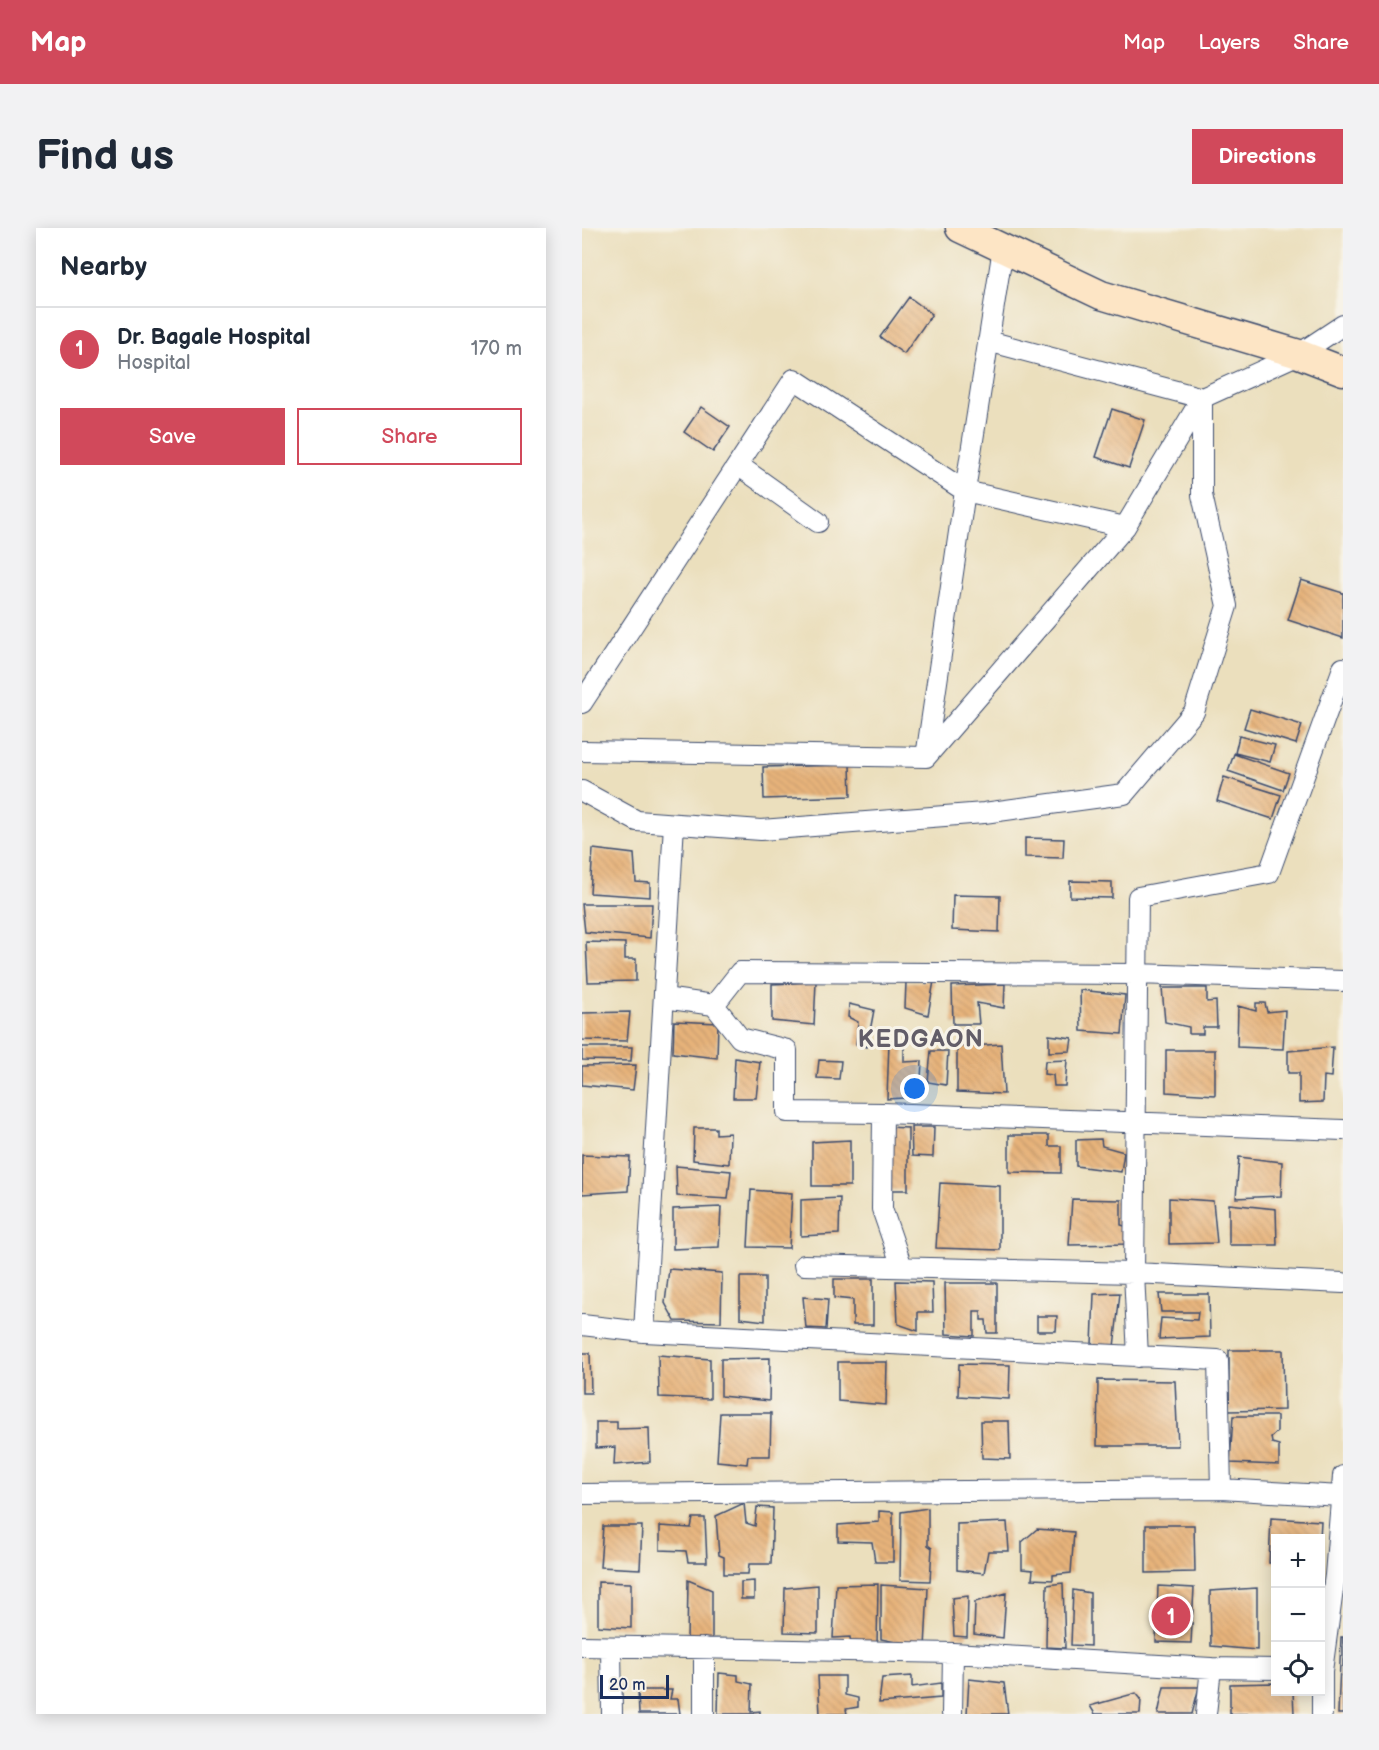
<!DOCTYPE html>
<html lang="en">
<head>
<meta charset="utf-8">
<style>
	:root { --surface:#fff; --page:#f2f2f3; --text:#1f2937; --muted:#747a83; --line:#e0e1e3; --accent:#d1495b }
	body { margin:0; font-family:"Balsamiq Sans",sans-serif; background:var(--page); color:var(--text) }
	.controls { position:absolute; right:18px; bottom:18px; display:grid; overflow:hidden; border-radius:0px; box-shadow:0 3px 15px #0003 }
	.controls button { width:54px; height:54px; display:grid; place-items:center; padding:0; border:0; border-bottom:2px solid var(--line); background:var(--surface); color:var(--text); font:30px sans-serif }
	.scale { position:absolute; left:18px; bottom:15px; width:69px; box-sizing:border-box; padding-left:6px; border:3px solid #1b2f5e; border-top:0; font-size:16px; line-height:21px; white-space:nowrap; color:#1b2f5e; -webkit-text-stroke:4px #f7f3e8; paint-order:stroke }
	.you { position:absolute; left:333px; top:861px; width:21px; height:21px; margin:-15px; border:4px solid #fff; border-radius:50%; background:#1a73e8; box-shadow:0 0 0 9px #1a73e833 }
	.badge { display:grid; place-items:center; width:39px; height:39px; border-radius:50%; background:var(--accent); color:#fff; font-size:20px; font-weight:700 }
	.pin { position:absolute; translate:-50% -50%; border:3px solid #fff; box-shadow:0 2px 6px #0006 }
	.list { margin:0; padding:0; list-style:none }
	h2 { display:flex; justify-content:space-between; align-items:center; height:78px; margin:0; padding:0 24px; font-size:26px }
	h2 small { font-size:20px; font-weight:400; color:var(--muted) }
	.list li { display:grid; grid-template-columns:39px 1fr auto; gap:18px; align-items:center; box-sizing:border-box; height:84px; padding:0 24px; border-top:2px solid var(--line) }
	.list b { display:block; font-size:22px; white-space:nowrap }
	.list p { margin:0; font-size:20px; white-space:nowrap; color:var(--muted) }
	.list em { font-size:20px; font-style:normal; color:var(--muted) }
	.actions { display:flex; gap:12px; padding:18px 24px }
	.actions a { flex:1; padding:14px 0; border:2px solid var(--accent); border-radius:0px; text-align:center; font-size:21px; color:var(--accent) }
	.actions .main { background:var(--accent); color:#fff }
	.icon { flex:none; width:33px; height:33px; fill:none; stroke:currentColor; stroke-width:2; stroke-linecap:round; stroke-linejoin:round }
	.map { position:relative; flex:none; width:761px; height:1486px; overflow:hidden; border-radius:0px }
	header { display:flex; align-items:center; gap:36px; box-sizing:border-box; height:84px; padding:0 30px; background:var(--accent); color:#fff }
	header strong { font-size:28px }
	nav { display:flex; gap:33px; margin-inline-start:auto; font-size:21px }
	.intro { display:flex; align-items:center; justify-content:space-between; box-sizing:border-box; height:144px; padding:0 36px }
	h1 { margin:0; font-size:42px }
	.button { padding:15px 27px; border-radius:0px; background:var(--accent); color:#fff; font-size:21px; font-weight:700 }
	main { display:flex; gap:36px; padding:0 36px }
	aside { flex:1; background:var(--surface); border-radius:0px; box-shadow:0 3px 15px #0003 }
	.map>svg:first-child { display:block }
	.building { fill:url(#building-back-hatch) }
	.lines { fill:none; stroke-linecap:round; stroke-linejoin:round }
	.street-casing { stroke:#3a496c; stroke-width:22 }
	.secondary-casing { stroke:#3a496c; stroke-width:31 }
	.street { stroke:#fff; stroke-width:20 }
	.secondary { stroke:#fde5c5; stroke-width:28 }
	.labels { text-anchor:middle; stroke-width:6; stroke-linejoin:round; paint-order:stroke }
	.district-label { font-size:24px; font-weight:bold; letter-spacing:1.5px; fill:#625d68; stroke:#f7f3e8 }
</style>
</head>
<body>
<header>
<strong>Map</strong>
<nav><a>Map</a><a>Layers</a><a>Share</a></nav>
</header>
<div class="intro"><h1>Find us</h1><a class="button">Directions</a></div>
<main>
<aside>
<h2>Nearby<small></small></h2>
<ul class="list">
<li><span class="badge">1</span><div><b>Dr. Bagale Hospital</b><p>Hospital</p></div><em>170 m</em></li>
</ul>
<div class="actions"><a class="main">Save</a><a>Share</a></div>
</aside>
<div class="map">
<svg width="761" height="1486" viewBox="0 0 761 1486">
	<defs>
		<pattern id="building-back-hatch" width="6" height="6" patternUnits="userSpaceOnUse" patternTransform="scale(1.5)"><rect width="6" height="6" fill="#e7b37a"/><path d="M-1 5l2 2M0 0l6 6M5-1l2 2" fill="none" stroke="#c69a6c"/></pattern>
	</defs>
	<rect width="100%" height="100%" fill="#f7f3e8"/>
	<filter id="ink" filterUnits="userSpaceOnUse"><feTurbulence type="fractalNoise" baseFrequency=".0167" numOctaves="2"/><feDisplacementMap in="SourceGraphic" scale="12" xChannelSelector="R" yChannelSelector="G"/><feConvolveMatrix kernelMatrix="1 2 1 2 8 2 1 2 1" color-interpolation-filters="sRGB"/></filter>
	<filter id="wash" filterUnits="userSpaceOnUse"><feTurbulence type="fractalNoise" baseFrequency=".008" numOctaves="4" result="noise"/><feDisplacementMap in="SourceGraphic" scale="24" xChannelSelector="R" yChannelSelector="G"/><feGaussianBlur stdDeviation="1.35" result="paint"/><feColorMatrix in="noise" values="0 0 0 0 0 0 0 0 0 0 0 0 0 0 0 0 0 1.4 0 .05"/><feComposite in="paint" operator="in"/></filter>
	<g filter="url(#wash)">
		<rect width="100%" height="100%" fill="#ebdfbd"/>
		<g id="blocks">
			<path class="building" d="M327,69L350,86L322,126L298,109Z
				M119,179L148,199L131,224L102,204Z
				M530,181L563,192L547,240L514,229Z
				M719,352L761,365V410L706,392Z
				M668,481L720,497L714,516L662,500Z
				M657,508L693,517L688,534L653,525Z
				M652,526L707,545L701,562L646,543Z
				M268,537L269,568L182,571L181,539Z
				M642,549L699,567L691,591L635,573Z
				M443,610L482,611L481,630L443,629Z
				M11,621L52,626L54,654L68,655V669L8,665Z
				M488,653L530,654V670L488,669Z
				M371,667L418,668L417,704L370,702Z
				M0,676H70L68,710L3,704Z
				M4,714L43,715V731H54V753L6,754Z
				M352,753L346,787L323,780L324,754Z
				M234,754L232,797L190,793V756Z
				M423,756L422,780L395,775L397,796H371L370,758Z
				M580,760H625V774L634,773L635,799H621V806H607V799L583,794Z
				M498,762L543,767L540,806L499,803Z
				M674,775H683L685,784L703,782L701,821L655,819L656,778L674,783Z
				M267,776L292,782L285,819L274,816L276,794L266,789Z
				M48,784L45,813L0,812V785Z
				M92,793L136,795L135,830L91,825Z
				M467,807L490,810L488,823L467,824Z
				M307,814H322V834L340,833L338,869L305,871Z
				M419,816L422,866L375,864V819Z
				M0,819H50L49,833L0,832Z
				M751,819L749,849L742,848L741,874L717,875V845H706V823Z
				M584,822H633V867L584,864Z
				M349,823H366L364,857L346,854Z
				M153,830L178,834L174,870H151Z
				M237,832L259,833L257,851L235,850Z
				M485,832L483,858H472L471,847L462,846L463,833Z
				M54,837L51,862L0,857V838Z
				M305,899L326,900V962H305Z
				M329,899H352L351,929L330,928Z
				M112,900H134V906L148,905L147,936L111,932Z
				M427,907H467V918H479V945L427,944Z
				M519,911L520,918L542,924L539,944L494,938V912Z
				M268,912V958H230V914Z
				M0,927L48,929L46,963L0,966Z
				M657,929L700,934L699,968L654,970Z
				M94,938L149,943L146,971L95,968Z
				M358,955L418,958V1022L354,1020Z
				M169,962L210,965L207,1020L166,1019Z
				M258,970L257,1006L219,1008V972Z
				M587,970L631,973L635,1015L587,1016Z
				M490,971L539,972V997L546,999V1016L487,1017Z
				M647,976L694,981L695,1017H647Z
				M139,979L137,1019L91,1021V981Z
				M87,1041L140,1045L139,1094L93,1093L83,1075Z
				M158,1049H183V1093L158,1090Z
				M252,1051H291V1097H271V1072L252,1070Z
				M314,1053L350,1054L351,1084H336V1103L316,1096Z
				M363,1055H415V1105H405L404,1092H399V1083H392V1108L364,1106Z
				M538,1065L532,1119L510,1117L512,1066Z
				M577,1066H627L628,1109L577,1111L579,1090L615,1092L616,1084H579Z
				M221,1069L246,1071L244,1101L224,1100Z
				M455,1088H475L474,1103H455Z
				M647,1122H701L702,1182L647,1183Z
				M0,1125H8L9,1165H0Z
				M76,1127L128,1131V1171L77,1169Z
				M188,1130L187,1173L139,1168V1131Z
				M256,1134H305L304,1177L256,1173Z
				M377,1136L428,1137L427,1171L376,1168Z
				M516,1152L593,1153L596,1218H515Z
				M138,1185H189L188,1228H166L165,1236L135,1233Z
				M651,1188H695V1204L689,1209L690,1215L697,1217V1237L648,1235Z
				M399,1193H427L428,1231L400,1230Z
				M14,1194H35V1201L67,1200L68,1234L32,1237L33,1219L14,1220Z
				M162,1275L164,1295L173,1298L175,1279L191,1280L189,1336H167L166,1346H142V1329L137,1327L134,1288Z
				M346,1280V1317L350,1320L348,1353L318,1352L319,1284Z
				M297,1283L311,1284V1334H293L290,1314L256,1313V1297L297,1294Z
				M111,1290H123L125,1334H106L104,1323L78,1322V1298L109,1300Z
				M689,1290L739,1293L738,1310H694V1335H687Z
				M425,1294L427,1323H406L402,1345L375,1342V1296Z
				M564,1297H612L613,1344L564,1345Z
				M21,1298H60L58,1341L18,1339Z
				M455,1301L492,1304L489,1345L471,1347V1352L450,1351L451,1342L440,1341V1314Z
				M106,1352L130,1362V1416L105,1414Z
				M172,1353V1371H159V1354Z
				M16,1354L49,1355V1400L16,1398Z
				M481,1355L483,1420L464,1419L465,1357Z
				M296,1356L295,1420H269L268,1409L251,1410L254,1357Z
				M236,1357V1405L202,1404L203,1360Z
				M299,1357L346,1360L343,1420L299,1411Z
				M576,1358L612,1360L609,1415L574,1414Z
				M675,1360V1422L629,1418L628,1363Z
				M491,1362L508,1365V1418L489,1417Z
				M424,1365L421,1410L392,1406L393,1374Z
				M386,1368L385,1409L372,1408L370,1370Z
				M759,1409H761V1486H756Z
				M137,1445L156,1447V1453L170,1456L169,1484L178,1483V1486H136Z
				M236,1448H263V1467L276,1470V1479L264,1481L265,1486H238Z
				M330,1448V1459L359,1455V1470L297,1475L300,1450Z
				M387,1451L422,1455L426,1486H385Z
				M694,1455V1464H711L712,1486H648V1456Z
				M582,1459H617L610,1486H576Z
				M56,1462H90L88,1471H96L98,1486H57Z
				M554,1465L559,1471L558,1486H513L508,1478Z"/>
		</g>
	</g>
	<g filter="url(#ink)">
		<use href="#blocks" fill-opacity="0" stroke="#3a496c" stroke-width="1.5"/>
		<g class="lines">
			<g class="street-casing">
				<path id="street" d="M156,237L236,294
					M0,475L212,151L383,263L543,299
					M0,523L344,529
					M344,529L543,299L620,170L717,126L761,97
					M344,529L383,263L421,20
					M0,563L55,593L179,602L402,585L542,566L612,484L645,378L620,267V170L406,113
					M82,770L132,777L158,810L205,822V884L301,885L761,902
					M132,777L158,744L555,746L761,753
					M301,885L300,981L320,1039
					M222,1037L552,1045L761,1055
					M0,1097L62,1104L636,1132L639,1261
					M62,1104L92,596
					M556,1129L552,1045L556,669L687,645L761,440
					M0,1266L639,1261L759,1268
					M0,1418L371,1425L629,1440L694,1441
					M29,1419L30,1486
					M122,1420V1486
					M370,1486L371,1425
					M624,1486L629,1440
					M740,1486V1443L753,1347L761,1248"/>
			</g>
			<g class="secondary-casing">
				<path id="secondary" d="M378,0L519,67L717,126L761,143"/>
			</g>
			<use href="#street" class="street"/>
			<use href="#secondary" class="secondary"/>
		</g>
	</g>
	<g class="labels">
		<g class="district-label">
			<text x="339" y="819">KEDGAON</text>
		</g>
	</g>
</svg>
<div class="controls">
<button>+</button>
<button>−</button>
<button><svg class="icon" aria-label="locate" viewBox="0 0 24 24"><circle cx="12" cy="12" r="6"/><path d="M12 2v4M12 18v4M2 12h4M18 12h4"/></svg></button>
</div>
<div class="scale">20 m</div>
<div class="you"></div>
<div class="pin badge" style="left:589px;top:1388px">1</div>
</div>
</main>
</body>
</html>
